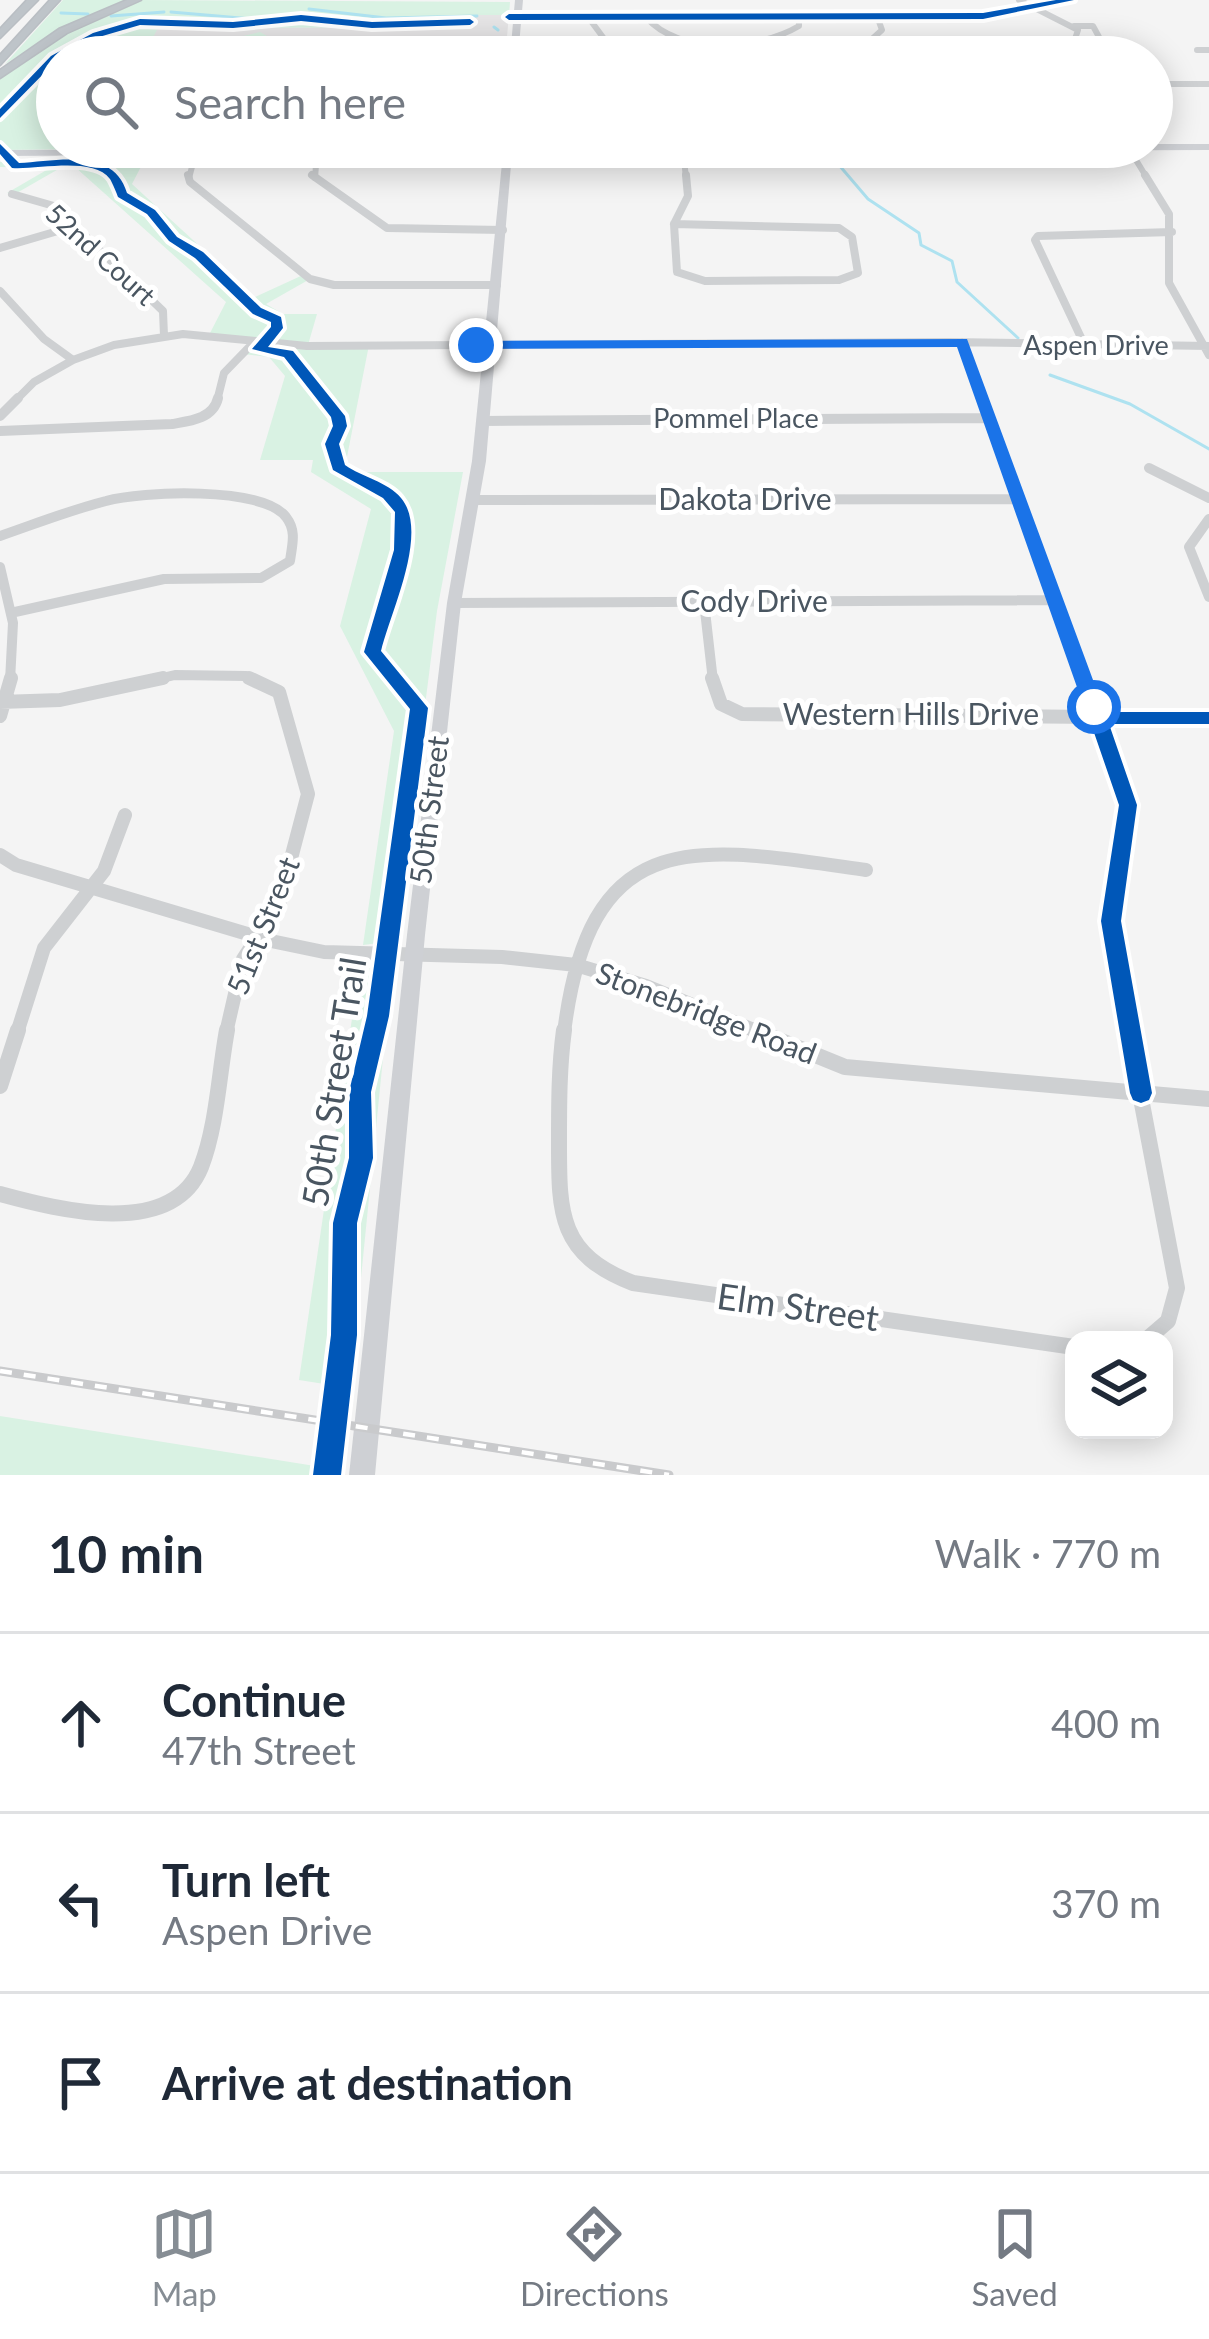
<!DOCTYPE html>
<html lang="en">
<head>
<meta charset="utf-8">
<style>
	:root { --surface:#fff; --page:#f2f2f3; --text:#1f2937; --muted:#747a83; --line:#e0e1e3; --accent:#868d94 }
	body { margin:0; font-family:Lato,sans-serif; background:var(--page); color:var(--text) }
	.controls { position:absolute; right:36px; bottom:36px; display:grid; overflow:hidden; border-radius:24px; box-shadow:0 6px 30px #0003 }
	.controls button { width:108px; height:108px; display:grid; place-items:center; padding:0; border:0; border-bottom:3px solid var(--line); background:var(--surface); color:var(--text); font:60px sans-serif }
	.stop { position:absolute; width:36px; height:36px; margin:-27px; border:9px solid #1a73e8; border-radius:50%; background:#fff }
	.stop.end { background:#1a73e8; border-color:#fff; box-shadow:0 3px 12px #0008 }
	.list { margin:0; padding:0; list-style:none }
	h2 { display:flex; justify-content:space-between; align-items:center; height:156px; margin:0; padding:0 48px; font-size:51px }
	h2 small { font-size:39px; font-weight:400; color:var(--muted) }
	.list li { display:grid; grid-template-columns:78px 1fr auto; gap:36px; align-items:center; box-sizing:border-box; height:180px; padding:0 48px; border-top:3px solid var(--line) }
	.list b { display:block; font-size:45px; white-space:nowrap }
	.list p { margin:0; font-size:39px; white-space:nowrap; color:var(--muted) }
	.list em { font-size:39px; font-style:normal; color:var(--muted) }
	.icon { flex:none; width:66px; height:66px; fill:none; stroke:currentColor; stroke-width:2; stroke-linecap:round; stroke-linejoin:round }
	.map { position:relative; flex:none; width:1209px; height:1475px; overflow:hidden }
	.search { position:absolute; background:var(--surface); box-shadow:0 6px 30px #0003; left:36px; right:36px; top:36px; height:132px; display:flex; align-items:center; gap:30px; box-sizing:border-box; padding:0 42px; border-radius:66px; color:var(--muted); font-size:45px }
	.sheet { height:696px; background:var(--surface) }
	nav { display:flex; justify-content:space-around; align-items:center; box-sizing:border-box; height:168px; border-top:3px solid var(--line); background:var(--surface); font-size:33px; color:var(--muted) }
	nav a { display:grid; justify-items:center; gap:6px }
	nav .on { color:var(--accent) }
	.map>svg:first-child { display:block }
	.education { fill:#e6e5e6 }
	.green { fill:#d9f2e3 }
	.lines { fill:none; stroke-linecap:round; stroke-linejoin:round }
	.stream { stroke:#aee2f0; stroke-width:3 }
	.motorway-casing { stroke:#b9bec3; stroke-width:3 }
	.minor-far4 { stroke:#ced0d2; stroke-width:6 }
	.minor-far3 { stroke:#ced0d2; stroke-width:8 }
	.minor-far2 { stroke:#ced0d2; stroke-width:10 }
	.minor-far1 { stroke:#ced0d2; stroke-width:14 }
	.minor { stroke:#ced0d2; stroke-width:16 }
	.secondary { fill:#ced0d4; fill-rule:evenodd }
	.motorway { fill:#bec4c9; fill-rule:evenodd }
	.rail-casing { stroke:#c9cacc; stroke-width:9 }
	.rail { stroke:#fff; stroke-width:4.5; stroke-dasharray:12; stroke-linecap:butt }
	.cycleway-casing { stroke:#fff; stroke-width:8 }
	.cycleway { fill:#0057b8; fill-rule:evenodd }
	.route { fill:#1a73e8 }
	.labels { text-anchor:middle; stroke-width:10; stroke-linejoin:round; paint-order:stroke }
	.far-street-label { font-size:27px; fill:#4a5661; stroke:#fff }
	.street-label { font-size:30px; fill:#4a5661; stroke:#fff }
	.near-street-label { font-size:36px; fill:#4a5661; stroke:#fff }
</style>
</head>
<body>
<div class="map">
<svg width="1209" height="1475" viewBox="0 0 1209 1475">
	<rect width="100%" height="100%" fill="#f4f4f4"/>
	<path class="education" d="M479,15H509L505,57H141L157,28L443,27Z"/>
	<path class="green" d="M63,0H130L64,29L5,64Z
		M139,0L510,2L509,15H479L443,27L158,28L150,43L167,39L190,57H57V147L88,149L0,150V77L70,30Z
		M260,32L301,56L224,57L206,45Z
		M146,157L132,184L255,297L303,275L310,279L266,304L283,314H317L308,345H369L344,472H463L437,611L397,927L387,942L363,945L394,731L340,626L371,509L311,472L313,460H260L285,376L269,357L243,354L253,344L209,335L226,302L75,167H62L15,194L7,193L50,168L0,167V162Z
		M360,964L382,966L391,978L350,1388L299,1380Z
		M0,1416L340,1470L339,1475H0Z"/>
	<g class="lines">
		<path class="stream" d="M309,9L386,18L477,16
			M171,12L252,19L278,16
			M61,13L88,14
			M111,16L164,12
			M494,27L498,30
			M536,43L551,48
			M833,158L868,199L919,233L921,245L952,261L957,282L1018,338
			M1050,375L1130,404L1209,449"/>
		<g class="motorway-casing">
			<path id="motorway" d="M27,0H38L0,38V29Z
				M50,0H60L0,65V55Z
				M127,0H141L67,33L0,78V70L59,29Z"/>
		</g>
		<path class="minor-far4" d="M1019,0L1078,30L1074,42L1052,57
			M517,17L983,16L1070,0
			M588,17L605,40L650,57
			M646,17C679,56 759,50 799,26V16
			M1071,44L1087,45L1099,37L1093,26H1074
			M1197,50H1209
			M852,57L882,30L877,16
			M1152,84H1209
			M1128,147L1147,178
			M683,150L686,178
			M189,178L196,152
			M315,178L317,152"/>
		<path class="minor-far3" d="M188,175L190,182L310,279L334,285H497
			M312,175L387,228L503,230
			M1145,175L1169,214V283L1209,355
			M12,194L54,206L163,311L164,336
			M674,224L839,228L852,237L858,273L839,280L705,281L677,272Z
			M674,224L688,196L686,175
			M0,248L75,226
			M0,291L44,339L73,360
			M962,342L983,401
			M1085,346L1035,240L1038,236L1172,232
			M15,401L34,382L73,360L114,345L183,334L307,346L949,342L1209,346
			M217,401L224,373L254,342"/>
		<path class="minor-far2" d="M982,398L1083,681
			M0,416L18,398
			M483,421L989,418
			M0,431L172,424C190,421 213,419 218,398
			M1149,468L1209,498
			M473,500L1017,499
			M1209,519L1189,547L1209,597
			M0,536C35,524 70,510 106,501C141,491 263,486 286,517C297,531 292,545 290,561L261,578L164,579L15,612
			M0,567L13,623L10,681
			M704,602L713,681
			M454,603L1054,600
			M149,681L175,675L246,676L255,681"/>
		<path class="minor-far1" d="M712,678L721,704L742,714L1209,718
			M1082,678L1128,805L1111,921L1128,1033
			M0,702L60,700L163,678
			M0,716L11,678
			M0,855L16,865L271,941L324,952L502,957L576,965L646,986L761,1033
			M17,1033L44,948L104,871L125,815
			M226,1033L243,959L279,904L308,794L279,692L249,678
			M564,1033C590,821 696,846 866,870"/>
		<path class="minor" d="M564,1030C559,1067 559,1104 559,1141C559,1213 558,1254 633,1283L1074,1347
			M754,1030L845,1067L1209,1099
			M1128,1030L1177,1288L1168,1321L1146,1340
			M0,1086L18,1030
			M0,1194C59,1210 172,1239 201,1167C217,1126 219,1073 227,1030"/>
		<path class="secondary" d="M515,0H523L518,57H510Z
			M1152,144H1209V150L512,153L486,461L461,603L425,935L375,1475H349L407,935L447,603L472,461L503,153L0,156V150L1152,147Z"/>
		<use href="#motorway" class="motorway"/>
		<g class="rail-casing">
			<path id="rail" d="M0,1371L669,1475"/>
		</g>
		<use href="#rail" class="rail"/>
		<g class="cycleway-casing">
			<path id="cycleway" d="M1056,0H1074L983,19L509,20L505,17L509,14L983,13Z
				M301,15L372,22L470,19L474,22L470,25L372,28L301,21L233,28L140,25L99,37L63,57H57V60L0,118V109L51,56L93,33L140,19L233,22Z
				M0,144L19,163C56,161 114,147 127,193L155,210L177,237L203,252L261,308L281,317L283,328L268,347L293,351L345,416L347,426L339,444L345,465C362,477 388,482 401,498C430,532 390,613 381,651L428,708L389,1016L371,1092L373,1158L357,1223V1335L341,1475H313L331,1335L333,1223L349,1158V1092L367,1016L410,709L364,652L394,550L395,512L383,498L333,470L325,444L333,426L331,417L284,357L252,349L271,327V322L253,314L195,258L169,241L147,214L118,197C117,194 112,182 110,179C93,156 37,170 12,168L0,154Z
				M1098,712H1209V724H1109L1137,805L1121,921L1152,1093L1149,1100L1141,1103L1133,1100L1130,1093L1101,921L1119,805L1089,718Z"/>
		</g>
		<use href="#cycleway" class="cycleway"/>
	</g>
	<path class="route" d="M967,339L1103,707L1101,712L1094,714L1084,707L957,347L476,349L468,345L476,341Z"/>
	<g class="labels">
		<g class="far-street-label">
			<text transform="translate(100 255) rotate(42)" y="9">52nd Court</text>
			<text x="1096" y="355">Aspen Drive</text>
			<text x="736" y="428">Pommel Place</text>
		</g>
		<g class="street-label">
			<text x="745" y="510">Dakota Drive</text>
			<text x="754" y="612">Cody Drive</text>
			<text x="911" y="725">Western Hills Drive</text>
			<text transform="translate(430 810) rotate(-83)" y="10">50th Street</text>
			<text transform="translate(264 926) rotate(-68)" y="10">51st Street</text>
			<text transform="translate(706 1014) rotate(21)" y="10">Stonebridge Road</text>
		</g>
		<g class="near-street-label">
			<text transform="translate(334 1082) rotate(-81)" y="13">50th Street Trail</text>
			<text transform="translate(798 1307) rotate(8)" y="13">Elm Street</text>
		</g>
	</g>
</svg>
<div class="controls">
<button><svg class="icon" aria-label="layers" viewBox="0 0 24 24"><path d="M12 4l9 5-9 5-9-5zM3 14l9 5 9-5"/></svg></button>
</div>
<div class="stop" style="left:1094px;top:707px"></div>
<div class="stop end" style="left:476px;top:345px"></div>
<div class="search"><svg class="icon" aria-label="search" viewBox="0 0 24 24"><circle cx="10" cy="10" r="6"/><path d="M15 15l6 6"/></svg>Search here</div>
</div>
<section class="sheet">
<h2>10 min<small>Walk · 770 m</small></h2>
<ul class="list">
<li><svg class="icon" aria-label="ahead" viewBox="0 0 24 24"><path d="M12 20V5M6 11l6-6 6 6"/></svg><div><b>Continue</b><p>47th Street</p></div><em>400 m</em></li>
<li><svg class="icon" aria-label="left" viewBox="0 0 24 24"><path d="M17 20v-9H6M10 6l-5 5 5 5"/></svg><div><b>Turn left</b><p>Aspen Drive</p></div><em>370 m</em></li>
<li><svg class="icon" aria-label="arrive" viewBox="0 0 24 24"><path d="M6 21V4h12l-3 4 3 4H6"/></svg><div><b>Arrive at destination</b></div></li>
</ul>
</section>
<nav>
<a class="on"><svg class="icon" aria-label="map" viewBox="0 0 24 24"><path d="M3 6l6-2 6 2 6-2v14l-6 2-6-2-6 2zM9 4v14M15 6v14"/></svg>Map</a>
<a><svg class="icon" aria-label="directions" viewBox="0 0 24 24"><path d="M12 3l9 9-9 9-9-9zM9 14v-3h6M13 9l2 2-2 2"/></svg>Directions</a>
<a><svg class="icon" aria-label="saved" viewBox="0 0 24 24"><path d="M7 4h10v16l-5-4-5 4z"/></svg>Saved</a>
</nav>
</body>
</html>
